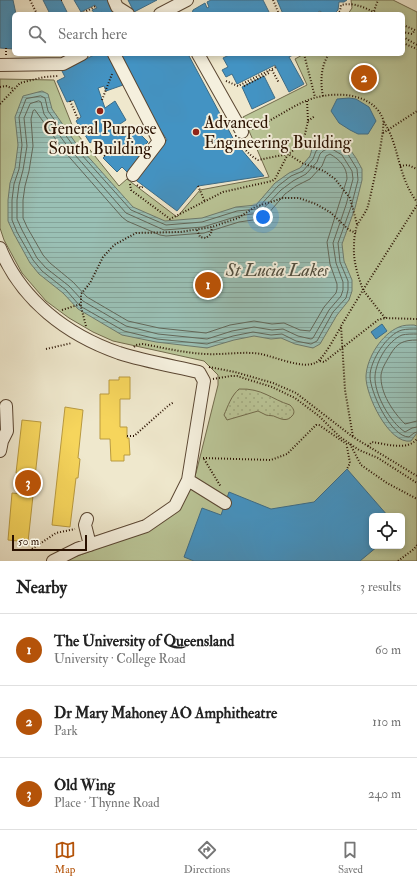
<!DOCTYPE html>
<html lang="en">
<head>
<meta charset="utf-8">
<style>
	:root { --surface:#fff; --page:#f6f6f6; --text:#222; --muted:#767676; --line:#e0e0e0; --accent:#b45309 }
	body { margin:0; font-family:"IM FELL Double Pica",serif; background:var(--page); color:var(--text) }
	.controls { position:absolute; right:12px; bottom:12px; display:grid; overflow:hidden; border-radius:6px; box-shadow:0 2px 6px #0003 }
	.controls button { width:36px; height:36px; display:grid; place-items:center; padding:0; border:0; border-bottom:1px solid var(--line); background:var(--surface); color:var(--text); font:20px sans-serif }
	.scale { position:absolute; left:12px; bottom:10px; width:75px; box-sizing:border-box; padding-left:4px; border:2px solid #2a1100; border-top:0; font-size:11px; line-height:14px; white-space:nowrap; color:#2a1100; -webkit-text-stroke:3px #f5f0de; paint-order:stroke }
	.you { position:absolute; left:263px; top:217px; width:14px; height:14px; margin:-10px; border:3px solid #fff; border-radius:50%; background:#1a73e8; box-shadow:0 0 0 6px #1a73e833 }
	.badge { display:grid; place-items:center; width:26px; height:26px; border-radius:50%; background:var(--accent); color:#fff; font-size:13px; font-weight:700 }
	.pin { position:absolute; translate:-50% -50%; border:2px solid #fff; box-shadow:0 1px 4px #0006 }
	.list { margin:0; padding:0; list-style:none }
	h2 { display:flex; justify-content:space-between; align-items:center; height:52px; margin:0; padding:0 16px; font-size:17px }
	h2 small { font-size:13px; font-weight:400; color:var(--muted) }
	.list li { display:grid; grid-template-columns:26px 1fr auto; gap:12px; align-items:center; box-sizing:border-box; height:72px; padding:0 16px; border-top:1px solid var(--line) }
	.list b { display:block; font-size:15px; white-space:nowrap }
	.list p { margin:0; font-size:13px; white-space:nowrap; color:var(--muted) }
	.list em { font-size:13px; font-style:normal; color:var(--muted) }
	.icon { flex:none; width:22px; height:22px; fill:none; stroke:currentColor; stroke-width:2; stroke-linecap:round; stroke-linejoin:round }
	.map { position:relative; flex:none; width:417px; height:561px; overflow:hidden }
	.search { position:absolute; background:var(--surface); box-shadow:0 2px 6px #0003; left:12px; right:12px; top:12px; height:44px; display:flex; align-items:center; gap:10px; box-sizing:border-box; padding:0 14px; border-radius:6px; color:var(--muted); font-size:15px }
	.sheet { height:268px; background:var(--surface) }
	nav { display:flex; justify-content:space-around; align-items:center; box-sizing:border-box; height:56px; border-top:1px solid var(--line); background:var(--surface); font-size:11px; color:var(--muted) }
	nav a { display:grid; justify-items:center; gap:2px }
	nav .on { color:var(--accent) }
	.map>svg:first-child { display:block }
	.park { fill:#bac597; stroke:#726b4c; fill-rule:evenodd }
	.garden { fill:url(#garden-dots); stroke:#726b4c }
	.water { fill:url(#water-rules); stroke:#6d7a6d }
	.homes { fill:#f6d55c; stroke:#b99a40 }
	.schools { fill:#4393c3; stroke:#3c6c88 }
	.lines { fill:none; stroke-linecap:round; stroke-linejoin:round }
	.shore { stroke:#62685a; stroke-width:1 }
	.minor-casing { stroke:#5b4733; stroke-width:14 }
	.path { stroke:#2a1100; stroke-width:2; stroke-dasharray:1 2; stroke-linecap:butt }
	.minor { stroke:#f5f0de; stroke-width:12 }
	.poi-dot { fill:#8f2418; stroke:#f5f0de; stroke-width:1.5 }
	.labels { text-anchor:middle; stroke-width:4; stroke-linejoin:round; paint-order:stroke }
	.poi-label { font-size:17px; fill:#2a1100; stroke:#f5f0de; text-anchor:start }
	.water-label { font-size:18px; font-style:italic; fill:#514e3f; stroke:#f5f0de }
</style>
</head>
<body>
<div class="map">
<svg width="417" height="561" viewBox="0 0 417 561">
	<defs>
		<pattern id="garden-dots" width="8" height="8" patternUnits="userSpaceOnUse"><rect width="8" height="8" fill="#bac597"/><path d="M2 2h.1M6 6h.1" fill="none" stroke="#a0a880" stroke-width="1.8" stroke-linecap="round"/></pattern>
		<pattern id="water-rules" width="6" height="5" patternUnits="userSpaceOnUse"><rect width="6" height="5" fill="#9ac0b5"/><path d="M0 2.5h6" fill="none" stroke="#85a49a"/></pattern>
	</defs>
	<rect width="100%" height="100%" fill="#efe8cd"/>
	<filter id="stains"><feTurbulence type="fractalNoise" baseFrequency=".005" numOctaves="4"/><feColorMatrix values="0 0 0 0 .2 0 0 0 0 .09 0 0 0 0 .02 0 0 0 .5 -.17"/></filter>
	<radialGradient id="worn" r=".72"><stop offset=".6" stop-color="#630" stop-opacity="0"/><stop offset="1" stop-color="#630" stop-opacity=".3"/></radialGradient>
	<path class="park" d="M351,0H393L417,12V561H64L141,532L178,511L196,473L218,385V375L204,361L113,341L93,332L69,318L46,301L22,273L4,240L0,228V79L54,80L74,130L119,186L127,179L177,217L200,190L269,177L243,117L307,85L295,59L304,54H403V14H348L352,8ZM372,516H402V546H372Z"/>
	<path class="garden" d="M239,389C262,388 271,399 290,405C293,408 296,412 292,416C287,422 281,419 276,417C273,415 269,416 266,415C263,414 261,412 258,411L227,420L224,415C228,406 231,396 239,389Z"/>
	<path class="water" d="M42,91L48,94L52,109L75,142L133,207L165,221L202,218L236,207L256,205L275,183L289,173L300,168L310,156L312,149L317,144L327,138L336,140L349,148L356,158L362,169V180L355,208L342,244L344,261L352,280V291L349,300L337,315L320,344L313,348L295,344L281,338L271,339L254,336L234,340L207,348L156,342L122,335L78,309L63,293L39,274L30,263L14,234L8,221V200L10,183L15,168L18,145L15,117L23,96Z
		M414,325L417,326V433L411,441C389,445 365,394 366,376C367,357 382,334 399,327C403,325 409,325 414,325Z"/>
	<path class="homes" d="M119,377H130V399H120V427H127V438H129L130,455H124V461H111L110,439H100V394H109V380H119Z
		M65,407L83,410L78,458L80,459L78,478H76L70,527L52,525Z
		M22,420L41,422L28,542L8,540L12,493L21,494L23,474L16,473Z"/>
	<path class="schools" d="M0,0H13L16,14H14V49L0,48Z
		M43,0H61L68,14H50Z
		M74,0H108L116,14H104L102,12L99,14H95L92,10L97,8L95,5L81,12Z
		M128,0H157L134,12Z
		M211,0H263L270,14H192L193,10L205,3L207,8L209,7L207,2Z
		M277,0H347L344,2H339L338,10L334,14H324L320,11L315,14H283Z
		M96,54H110L126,84L106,91L104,86L98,88L105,108L115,101L126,120L117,126L121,131L125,135L133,127L148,142L140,150L145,154L129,174L122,167L117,172L103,158L108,153L95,139L90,143L76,121L81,117L74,100L67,102L57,81L65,77L62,71Z
		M117,54H188L235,142L264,176L198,186L177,211L133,178L167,140L162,132L160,133Z
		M231,54H295L289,57L304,84L289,92L275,65L237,84L232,74L226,77L222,70L228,67L223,58Z
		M264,76L275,98L252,109L242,87Z
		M349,98L356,99L369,107L376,121L368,134H358L350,130L339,123L331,111L337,99Z
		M382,324L387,331L376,339L371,332Z
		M347,469L388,516H372V546H378L360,561H194L184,557L202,508L221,515L229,492L271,509L314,502Z"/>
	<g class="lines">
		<path class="shore" d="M41,96L45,98L48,111L72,144L131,210L166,225L202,222L237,211L257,209L278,186L291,176L303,171L313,159L316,151L327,143L335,144L346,151L357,169L358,180L351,207L338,243L340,262L348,281V290L346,298L333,312L317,341L311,344L296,341L282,334L271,335L253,332L233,336L207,344L157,339L124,331L80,306L66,290L42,271L33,260L17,232L12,220V200L14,184L19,169L22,145L19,117L26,99Z
			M39,101L41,102L44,114L68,147L126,213L164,230L203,227L238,216L259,213L281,190L293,181L306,174L317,162L320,154L323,151L329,148L332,149L342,155L352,171L353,179L346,205L333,243L336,263L343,282V290L341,296L329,310L313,338L311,339L298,336L283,329L272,330L254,327L232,331L207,339L158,334L126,326L83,301L69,286L46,268L37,258L22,230L17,219V200L19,185L23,170L27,146L24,118L30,104Z
			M35,110L64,151L122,217L127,221L160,235L166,236L204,233L239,222L260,219L267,215L285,194L296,186L310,179L322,166L326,156L330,154C340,160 347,167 347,179L327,242L330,264L337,284V289L336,293L324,307L310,331L300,330L284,323L272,324L254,321L230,325L206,333L159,328L128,321L87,297L73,282L50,263L43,255L27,227L23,218V200L25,186L29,171L33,146L31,119L33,111Z
			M417,329C412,329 406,329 402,330C387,334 370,361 370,376C370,392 391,437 409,437L414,433L417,432
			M417,334C412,334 406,334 402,335C388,341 376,361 375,376C374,394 390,422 405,432L412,428L417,427
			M417,340C403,340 397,343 390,355C386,362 382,368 381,375C380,393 393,412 405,424L417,421"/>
		<g class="minor-casing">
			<path id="minor" d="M114,0L117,7L128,14
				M160,14L187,0
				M114,54L159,141L133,175
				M198,54L242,132
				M0,65L63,64L82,54
				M0,248C21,300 67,335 119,353C144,361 173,366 199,372L204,381L188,480L175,506L146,526L77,549L53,561
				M0,451L2,441L7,431L6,406
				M188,480L225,503
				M87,519L85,525L90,545"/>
		</g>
		<path class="path" d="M30,0L37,14
			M61,0H63
			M273,0L279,14
			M81,14L96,6
			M318,14H321
			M337,14L340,11L341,5C355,2 365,8 378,14
			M373,14L378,0
			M403,25L415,30L412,34L403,32
			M403,37L417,45
			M403,43L417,49
			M6,48V55
			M304,54L315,97
			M272,70L279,83
			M226,81L238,86L276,67
			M244,86L269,73L268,71
			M0,87L6,86L14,89
			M323,96C320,82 321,65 329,54
			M102,100L112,74
			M70,101L78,119
			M0,104L20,83L44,77L58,76
			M308,121L315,116
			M384,122C387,127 390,133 392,138C400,161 402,182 417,202
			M252,129C276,120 297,100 323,96C345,92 374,96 383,119C386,128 371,194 368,206C366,212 362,217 359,222C355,228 354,239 354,246C353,261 358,276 363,290L341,326L345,390L353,437
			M383,133L417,111
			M93,141L105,156
			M243,142C243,150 251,156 258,160L288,154L294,150L305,134L308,121L307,100
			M400,166L408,165L417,169
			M130,184L131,190L170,219L223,192L272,181L275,179L288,154L302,163L324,171L335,179L350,198L357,224
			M137,185L141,188L144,186
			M198,186L205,202
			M197,230L200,237L206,238L211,234L212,227
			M62,310L81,304
			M385,318L363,290L417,205
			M86,326L81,307V294L90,283L103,257L114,245L136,233L180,232L212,227L238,218L255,207L283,198H299L316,204L330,212L349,230L356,233
			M134,347L136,345L143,344C164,348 185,353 206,354C225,355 243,351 261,354C275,357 303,369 315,363C324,359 335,336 341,327
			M46,349L72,343
			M320,361L324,362L378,320L385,318L417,319
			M209,367L235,372L273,383L296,393L353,437L417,476
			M213,379L231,376H237L272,387L295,398L319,416L340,437L359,450L378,458L417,483
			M127,436H134L169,405L174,402
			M350,444L361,465L387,483L417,499
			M368,446L372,442C386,444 407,451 417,439
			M347,447L350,463L347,469
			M203,458L271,460L287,454L316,425H319L348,445
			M204,459L221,487
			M32,549L56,533L75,529
			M398,561L414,549L417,545"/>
		<use href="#minor" class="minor"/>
	</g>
	<g class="poi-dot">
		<circle cx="100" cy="111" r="4"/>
		<circle cx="196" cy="132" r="4"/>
	</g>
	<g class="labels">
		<g class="poi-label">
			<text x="204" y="128">Advanced<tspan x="204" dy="20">Engineering Building</tspan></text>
			<text x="100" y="134" text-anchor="middle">General Purpose<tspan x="100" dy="20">South Building</tspan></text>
		</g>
		<g class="water-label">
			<text x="277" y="276">St Lucia Lakes</text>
		</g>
	</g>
	<rect width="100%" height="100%" filter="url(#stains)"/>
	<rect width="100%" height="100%" fill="url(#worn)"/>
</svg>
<div class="controls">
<button><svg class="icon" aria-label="locate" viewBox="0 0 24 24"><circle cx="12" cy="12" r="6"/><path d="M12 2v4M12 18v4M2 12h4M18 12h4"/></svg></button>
</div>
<div class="scale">50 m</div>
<div class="you"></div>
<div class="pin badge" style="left:208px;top:285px">1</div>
<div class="pin badge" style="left:364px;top:78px">2</div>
<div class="pin badge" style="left:28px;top:483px">3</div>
<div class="search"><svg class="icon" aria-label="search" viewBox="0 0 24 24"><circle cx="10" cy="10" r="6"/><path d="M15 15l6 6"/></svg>Search here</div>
</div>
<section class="sheet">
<h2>Nearby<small>3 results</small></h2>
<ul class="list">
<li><span class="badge">1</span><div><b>The University of Queensland</b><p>University · College Road</p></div><em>60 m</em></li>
<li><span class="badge">2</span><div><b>Dr Mary Mahoney AO Amphitheatre</b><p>Park</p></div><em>110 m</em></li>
<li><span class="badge">3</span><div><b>Old Wing</b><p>Place · Thynne Road</p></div><em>240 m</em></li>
</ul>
</section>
<nav>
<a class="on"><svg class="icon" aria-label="map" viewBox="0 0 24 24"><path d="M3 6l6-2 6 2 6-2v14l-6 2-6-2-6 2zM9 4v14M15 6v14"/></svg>Map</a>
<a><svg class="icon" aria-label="directions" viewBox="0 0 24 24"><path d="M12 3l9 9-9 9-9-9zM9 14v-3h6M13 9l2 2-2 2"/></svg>Directions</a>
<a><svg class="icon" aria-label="saved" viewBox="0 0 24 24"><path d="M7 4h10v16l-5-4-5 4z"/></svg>Saved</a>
</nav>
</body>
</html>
